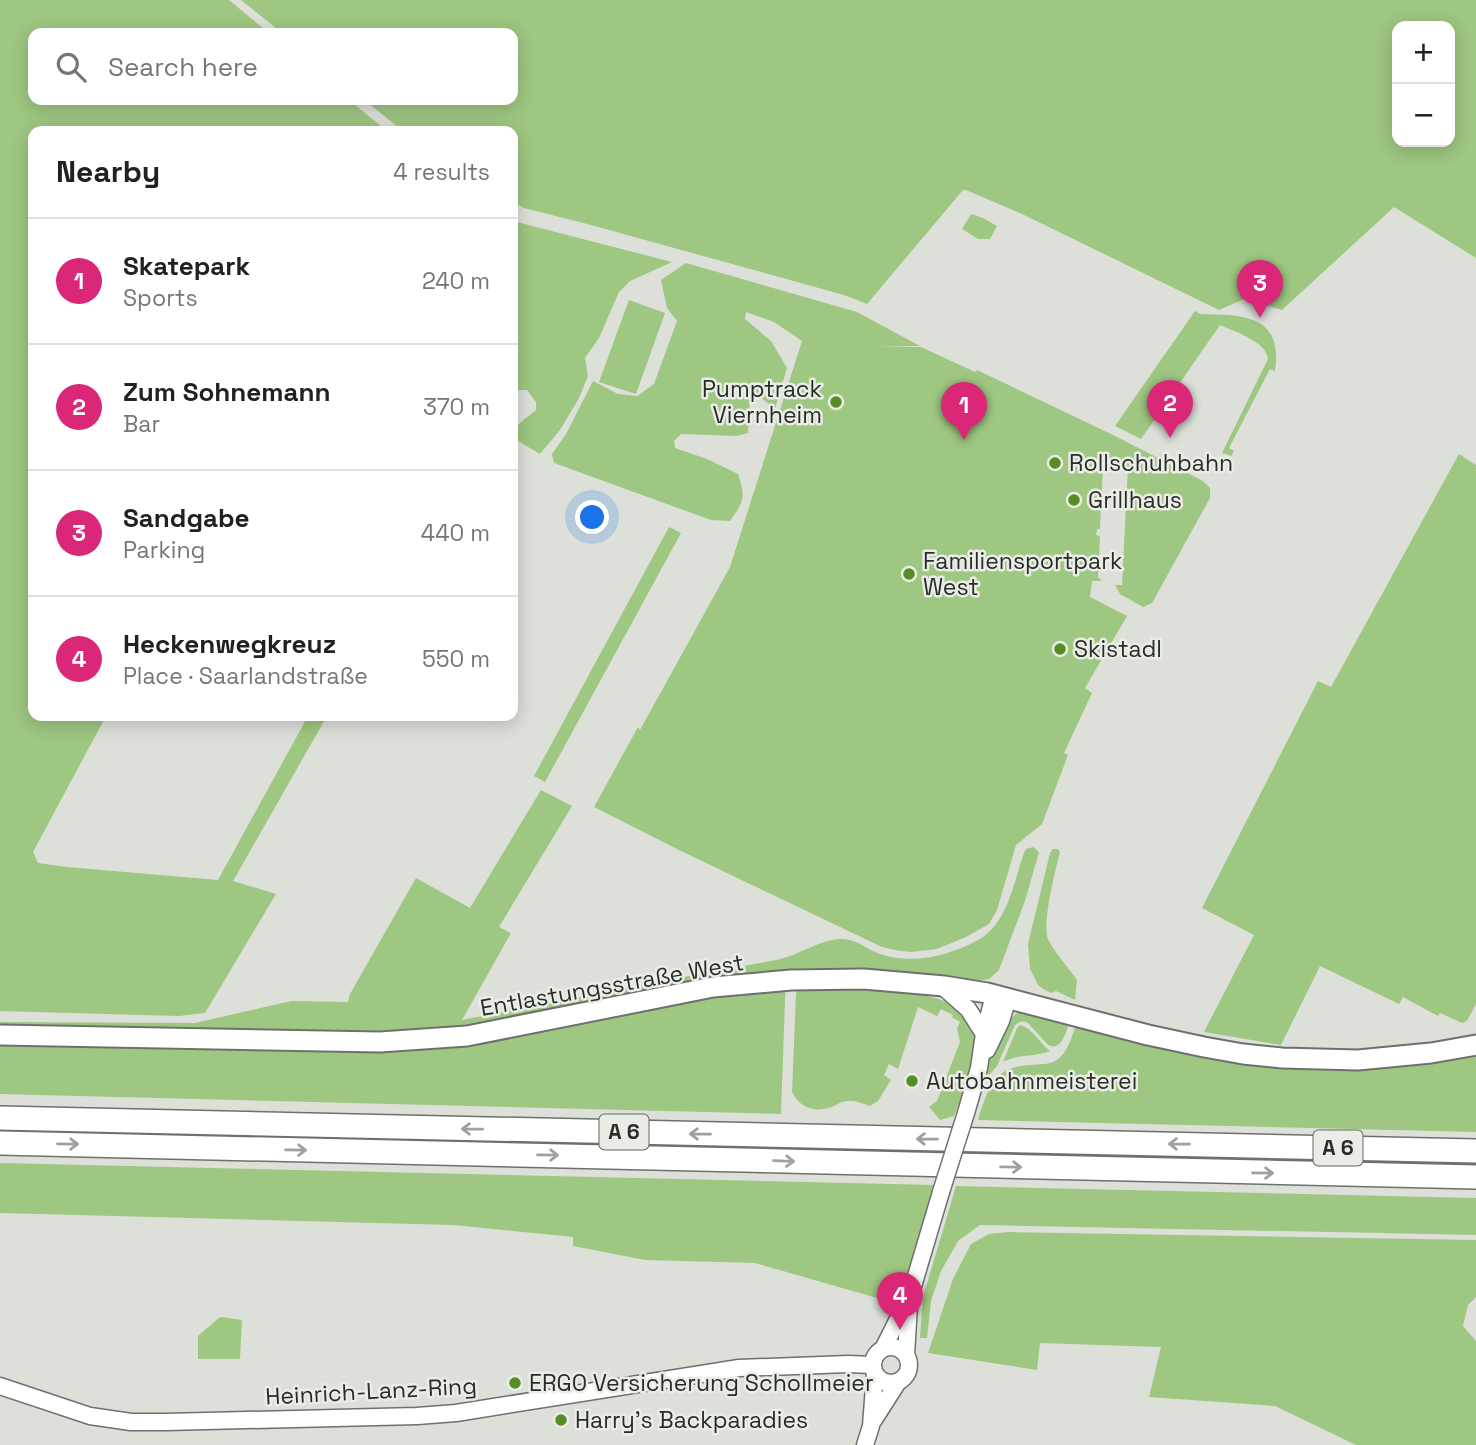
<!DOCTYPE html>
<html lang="en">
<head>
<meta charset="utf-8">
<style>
	:root { --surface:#fff; --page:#f2f2f2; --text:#202124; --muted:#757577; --line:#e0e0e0; --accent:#db2777 }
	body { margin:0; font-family:"Space Grotesk",sans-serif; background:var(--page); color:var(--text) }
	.controls { position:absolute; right:21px; top:21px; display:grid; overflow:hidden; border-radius:14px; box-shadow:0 4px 18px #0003 }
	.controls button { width:63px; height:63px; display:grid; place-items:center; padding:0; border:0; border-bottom:2px solid var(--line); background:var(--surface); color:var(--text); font:35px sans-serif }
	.you { position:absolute; left:593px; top:518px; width:24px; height:24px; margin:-18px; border:5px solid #fff; border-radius:50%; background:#1a73e8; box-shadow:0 0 0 10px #1a73e833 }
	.badge { display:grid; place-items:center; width:46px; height:46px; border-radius:50%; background:var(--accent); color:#fff; font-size:23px; font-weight:700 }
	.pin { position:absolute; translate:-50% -58px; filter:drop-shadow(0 2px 4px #0008) }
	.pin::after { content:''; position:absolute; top:37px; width:24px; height:21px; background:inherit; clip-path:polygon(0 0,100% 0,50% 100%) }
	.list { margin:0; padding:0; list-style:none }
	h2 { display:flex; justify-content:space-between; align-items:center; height:91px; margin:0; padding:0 28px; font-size:30px }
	h2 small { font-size:23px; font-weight:400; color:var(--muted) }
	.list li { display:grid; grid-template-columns:46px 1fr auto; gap:21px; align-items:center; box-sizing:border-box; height:126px; padding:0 28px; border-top:2px solid var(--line) }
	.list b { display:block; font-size:26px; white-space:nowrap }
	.list p { margin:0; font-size:23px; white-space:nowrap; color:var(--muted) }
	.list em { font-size:23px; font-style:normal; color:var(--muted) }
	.icon { flex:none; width:38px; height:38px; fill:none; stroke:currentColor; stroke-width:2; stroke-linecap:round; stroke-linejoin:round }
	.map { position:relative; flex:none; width:1476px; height:1445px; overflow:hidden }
	.search { position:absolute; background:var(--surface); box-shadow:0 4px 18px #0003; left:28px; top:28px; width:490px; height:77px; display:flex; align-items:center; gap:18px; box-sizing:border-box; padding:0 24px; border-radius:14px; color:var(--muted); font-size:26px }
	.panel { position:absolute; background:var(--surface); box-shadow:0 4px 18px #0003; left:28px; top:126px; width:490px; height:595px; border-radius:14px }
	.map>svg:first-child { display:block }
	.green { fill:#9ec781; fill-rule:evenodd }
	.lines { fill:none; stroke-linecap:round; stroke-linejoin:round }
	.minor-casing { stroke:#6e716b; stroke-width:19 }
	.major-casing { stroke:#6e716b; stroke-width:23 }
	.highway-casing { stroke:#6e716b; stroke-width:26 }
	.minor { stroke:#fff; stroke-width:16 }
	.major { stroke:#fff; stroke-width:19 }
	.highway { stroke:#fff; stroke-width:23 }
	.minor-bridge-casing { stroke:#6e716b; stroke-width:19; stroke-linecap:butt }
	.minor-bridge { stroke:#fff; stroke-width:16 }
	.oneway { stroke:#9fa09f }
	.poi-dot { fill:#588c25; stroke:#e9ede6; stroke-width:2.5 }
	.labels { text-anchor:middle; stroke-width:5; stroke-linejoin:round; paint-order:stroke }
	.shield { fill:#e9ede6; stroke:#636662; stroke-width:2 }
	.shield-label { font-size:21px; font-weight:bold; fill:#2a2c29 }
	.poi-label { font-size:23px; fill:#2a2c29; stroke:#e9ede6; text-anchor:start }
	.street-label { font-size:23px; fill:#2a2c29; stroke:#e9ede6 }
</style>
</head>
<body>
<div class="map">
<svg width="1476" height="1445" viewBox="0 0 1476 1445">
	<rect width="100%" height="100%" fill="#dce0d9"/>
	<path class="green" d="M0,0H229L269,33H33V100H349L387,131H33V716H106L33,852L38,863L67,867L218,880L308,716H327L233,881L276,894L205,1013L179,1016L0,1011Z
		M241,0H1476V258L1394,207L1282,310L1244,299L1219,310L1022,214L966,190H963L867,304L844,295L591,225L524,208L513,202V131H403L364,100H513V33H282ZM1397,26H1450V142H1397Z
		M971,214L983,218L997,226L990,239H978L962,229Z
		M513,221L672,262L630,281L619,292L599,338L585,358L588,376L579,398L560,430L540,454L513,438C513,425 527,418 536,410V402L527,390H519L513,396Z
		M686,263L857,312L920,346L874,347H921L975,372L977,370L1111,434L1203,481L1210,488V498L1152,603L1143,607L1120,594L1115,585H1122L1128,466H1120V463L1109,462L1108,465H1103L1100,529H1097L1096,535L1100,536L1098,578L1101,579V581H1092L1090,597L1127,616L1085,688L1092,693L1064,753L1068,755L1042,824L1016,845L997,910L989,924L966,937L937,949L910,952L895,950L882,947L681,851L594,807L638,727L640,730L730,567L802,341L774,322L746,312L745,319L771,341L787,368L775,409L759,396L750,398L748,433L736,436L681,434L674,441L675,448L707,459L738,474C746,498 744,501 730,521L711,520L554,463L552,454L566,434L593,381L618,394L637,396L654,384L677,321L667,308L661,280Z
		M629,300L665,313L636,394L599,382Z
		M1195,311L1200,314C1243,315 1283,314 1275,371L1270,369L1229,448L1234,451L1231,456L1222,453L1268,359C1266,341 1235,332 1220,325L1141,439L1115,426Z
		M1459,454L1476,465V1004L1467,1021L1462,1023L1440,1013L1438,1016L1403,997L1399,1004L1320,966L1281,1045L1204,1032L1254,935L1202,908L1318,681L1331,687Z
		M669,527L681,533L545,782L534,776Z
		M541,790L572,806L499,927L511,933L462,1020C566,999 671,979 776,960C798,956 818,940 841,939C855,938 868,950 880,954C913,965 949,956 978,940C1008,923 1013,884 1024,853L1026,849L1033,847L1039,852L1025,901L1011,938L999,970L989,979L976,981L962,980L931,976L874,971L786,973L781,1114L0,1094V1022L195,1023L291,1001L348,1002L350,994L416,878L470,908Z
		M1053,849H1058L1060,852C1055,871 1042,923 1048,939C1053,951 1069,968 1077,980L1075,1000L1056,991L1051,993L1043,989L1038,985L1030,969L1028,944L1050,853Z
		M823,987C857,989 943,988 966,1014C969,1017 972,1025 973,1029C980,1049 967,1083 961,1104L958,1105L954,1116L940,1120L929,1107L937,1101L960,1042L957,1028L960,1022L952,1017L953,1015L941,1009L937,1016L918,1007L898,1069L889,1064L884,1075L891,1080L878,1101L870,1106C863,1104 855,1100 848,1101C841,1101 837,1105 831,1107C815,1113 800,1108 792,1092L796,994L798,989Z
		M1018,1013C1035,1014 1052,1019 1068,1026C1065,1035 1061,1051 1048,1045L1028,1023C1022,1020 1019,1022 1015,1025L997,1066L984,1081L979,1093C984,1073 999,1022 1018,1013Z
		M1020,1025C1033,1028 1040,1044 1050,1051C1035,1057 1018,1054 1003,1062L1017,1028Z
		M1076,1026L1155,1046L1238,1061L1476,1053V1132L978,1120C988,1089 993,1067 1030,1065C1039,1064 1050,1065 1057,1060C1068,1052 1071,1038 1076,1026Z
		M0,1163L934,1185L902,1292L896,1291L877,1298L755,1263L645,1260L573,1246V1237L453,1225L0,1213Z
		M956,1186L1476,1198V1235L980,1225L958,1241L941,1271L931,1301L927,1338H920L923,1297Z
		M1008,1232L1476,1240V1297L1468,1305L1463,1326L1476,1341V1445H1356L1275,1406L1149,1397L1161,1347L1040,1343L1037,1370L928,1353L953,1279L971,1244L989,1234Z
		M220,1317L242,1320L240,1359H198V1336Z"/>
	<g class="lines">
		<g class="minor-casing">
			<path id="minor" d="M942,986L968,1009L984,1034
				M987,1050L1001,1021L1008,998
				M966,1113L979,1068L984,1034L994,995
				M873 1365a18 18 0 1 1 36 0a18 18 0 1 1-36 0Z
				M883,1349L911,1293L941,1192
				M906,1355L909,1305
				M0,1386L90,1416L131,1422H166L417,1416L456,1413L739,1368L848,1364L873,1365
				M873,1421L898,1382
				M865,1445L871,1426L875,1374"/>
		</g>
		<g class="major-casing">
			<path id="major" d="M0,1035L380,1042L467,1036L713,987L791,980L864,979L944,986L987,993L1148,1035L1204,1047L1243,1054L1282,1058L1358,1060L1431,1053L1476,1045"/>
		</g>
		<g class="highway-casing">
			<path id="highway" d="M0,1118L1476,1151
				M0,1143L1476,1177"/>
		</g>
		<use href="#minor" class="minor"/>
		<use href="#major" class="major"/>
		<use href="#highway" class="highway"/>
		<g class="minor-bridge-casing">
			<path id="minor-bridge" d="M941,1192L966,1113"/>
		</g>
		<use href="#minor-bridge" class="minor-bridge"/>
	</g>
	<defs><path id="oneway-shaft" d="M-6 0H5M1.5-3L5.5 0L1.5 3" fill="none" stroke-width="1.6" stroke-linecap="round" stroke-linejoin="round" transform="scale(1.75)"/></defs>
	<g class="oneway">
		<use href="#oneway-shaft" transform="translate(472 1129) rotate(-179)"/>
		<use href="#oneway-shaft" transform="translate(700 1134) rotate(-179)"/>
		<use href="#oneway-shaft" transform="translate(927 1139) rotate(-179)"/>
		<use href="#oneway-shaft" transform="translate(68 1144) rotate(1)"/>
		<use href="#oneway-shaft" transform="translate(1179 1144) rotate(-179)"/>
		<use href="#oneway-shaft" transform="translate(296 1150) rotate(1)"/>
		<use href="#oneway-shaft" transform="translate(548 1155) rotate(1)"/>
		<use href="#oneway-shaft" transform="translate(784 1161) rotate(2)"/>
		<use href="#oneway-shaft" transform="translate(1011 1167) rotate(1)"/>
		<use href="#oneway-shaft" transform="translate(1263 1173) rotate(1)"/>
	</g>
	<g class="poi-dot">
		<circle cx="836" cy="402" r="7"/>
		<circle cx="1055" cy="463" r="7"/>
		<circle cx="1074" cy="500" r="7"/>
		<circle cx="909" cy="574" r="7"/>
		<circle cx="1060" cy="649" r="7"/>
		<circle cx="912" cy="1081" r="7"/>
		<circle cx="515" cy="1383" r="7"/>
		<circle cx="561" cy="1420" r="7"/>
	</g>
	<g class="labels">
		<g class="shield">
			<rect x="599.5" y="1114.5" width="49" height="35" rx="5"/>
			<rect x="1313.5" y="1130.5" width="49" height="35" rx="5"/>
		</g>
		<g class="shield-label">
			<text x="624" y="1139">A 6</text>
			<text x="1338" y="1155">A 6</text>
		</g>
		<g class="poi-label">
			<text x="822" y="397" text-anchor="end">Pumptrack<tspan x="822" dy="26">Viernheim</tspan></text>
			<text x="1069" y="471">Rollschuhbahn</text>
			<text x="1088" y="508">Grillhaus</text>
			<text x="923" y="569">Familiensportpark<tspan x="923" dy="26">West</tspan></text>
			<text x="1074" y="657">Skistadl</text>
			<text x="926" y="1089">Autobahnmeisterei</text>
			<text x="529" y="1391">ERGO Versicherung Schollmeier</text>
			<text x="575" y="1428">Harry's Backparadies</text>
		</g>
		<g class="street-label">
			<text transform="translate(612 985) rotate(-10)" y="8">Entlastungsstraße West</text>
			<text transform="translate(371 1391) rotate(-3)" y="8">Heinrich-Lanz-Ring</text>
		</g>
	</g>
</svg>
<div class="controls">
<button>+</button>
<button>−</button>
</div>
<div class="you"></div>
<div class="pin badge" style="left:964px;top:440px">1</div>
<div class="pin badge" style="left:1170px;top:438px">2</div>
<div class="pin badge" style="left:1260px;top:318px">3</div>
<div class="pin badge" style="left:900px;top:1330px">4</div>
<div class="search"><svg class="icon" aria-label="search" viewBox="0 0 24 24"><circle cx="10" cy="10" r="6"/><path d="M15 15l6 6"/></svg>Search here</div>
<section class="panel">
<h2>Nearby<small>4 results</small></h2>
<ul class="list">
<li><span class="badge">1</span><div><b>Skatepark</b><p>Sports</p></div><em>240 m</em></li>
<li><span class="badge">2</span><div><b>Zum Sohnemann</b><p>Bar</p></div><em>370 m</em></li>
<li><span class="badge">3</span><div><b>Sandgabe</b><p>Parking</p></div><em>440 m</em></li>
<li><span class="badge">4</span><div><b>Heckenwegkreuz</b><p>Place · Saarlandstraße</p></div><em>550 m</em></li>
</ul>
</section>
</div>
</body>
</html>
